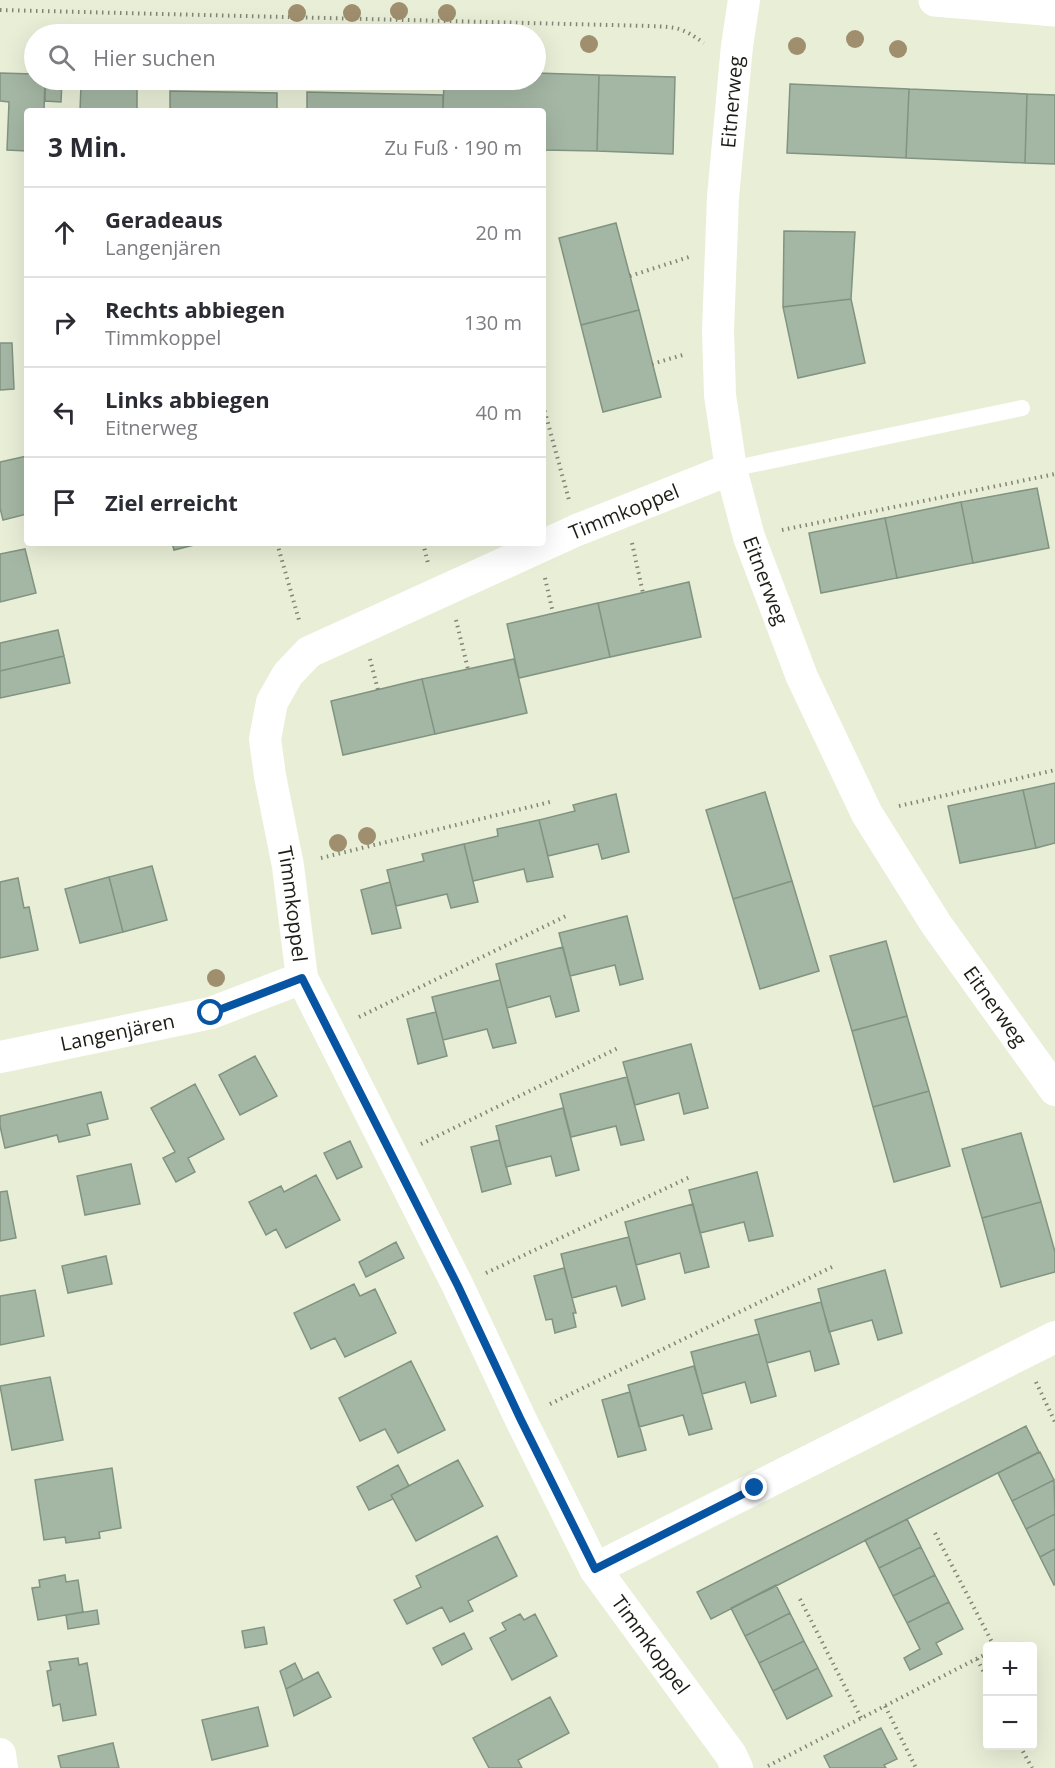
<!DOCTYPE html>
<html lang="de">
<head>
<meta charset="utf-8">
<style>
	:root { --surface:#fff; --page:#f2f2f3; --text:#2b2b33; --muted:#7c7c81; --line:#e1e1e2 }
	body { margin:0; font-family:"Open Sans",sans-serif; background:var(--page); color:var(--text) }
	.controls { position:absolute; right:18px; bottom:18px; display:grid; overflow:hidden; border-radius:6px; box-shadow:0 6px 24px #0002 }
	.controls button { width:54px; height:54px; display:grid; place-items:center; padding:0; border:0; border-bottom:2px solid var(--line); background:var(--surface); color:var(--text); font:30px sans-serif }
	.stop { position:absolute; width:18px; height:18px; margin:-14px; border:4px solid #0754a3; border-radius:50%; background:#fff }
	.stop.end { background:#0754a3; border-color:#fff; box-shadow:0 2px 6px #0008 }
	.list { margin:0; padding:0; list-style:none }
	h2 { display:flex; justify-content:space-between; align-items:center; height:78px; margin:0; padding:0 24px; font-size:26px }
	h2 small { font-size:20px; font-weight:400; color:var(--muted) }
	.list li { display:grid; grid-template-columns:39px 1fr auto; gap:18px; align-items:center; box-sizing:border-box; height:90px; padding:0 24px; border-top:2px solid var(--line) }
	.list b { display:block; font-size:22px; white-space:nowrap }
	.list p { margin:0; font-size:20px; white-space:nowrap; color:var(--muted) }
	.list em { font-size:20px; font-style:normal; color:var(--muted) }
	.icon { flex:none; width:33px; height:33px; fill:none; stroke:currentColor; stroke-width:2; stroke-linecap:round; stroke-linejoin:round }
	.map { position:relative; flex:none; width:1055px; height:1768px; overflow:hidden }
	.search { position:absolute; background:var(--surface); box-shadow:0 6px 24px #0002; left:24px; top:24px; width:522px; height:66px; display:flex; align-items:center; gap:15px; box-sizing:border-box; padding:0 21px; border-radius:33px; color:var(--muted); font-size:22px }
	.panel { position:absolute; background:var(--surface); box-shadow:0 6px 24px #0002; left:24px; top:108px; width:522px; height:438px; border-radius:6px }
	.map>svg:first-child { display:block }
	.building { fill:#a4b6a4; stroke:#819381; stroke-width:1.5 }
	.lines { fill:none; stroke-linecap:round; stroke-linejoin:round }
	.path { stroke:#828676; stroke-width:4; stroke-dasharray:1.5 4.5; stroke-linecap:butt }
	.service { stroke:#fff; stroke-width:16 }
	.minor { stroke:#fff; stroke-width:32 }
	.tertiary { stroke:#fff; stroke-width:33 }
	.tree { fill:#a08f6e }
	.route { stroke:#0754a3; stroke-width:8 }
	.labels { text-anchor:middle; stroke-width:4.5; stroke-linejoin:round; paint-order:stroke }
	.street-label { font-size:20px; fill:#1c1e15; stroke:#fff }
</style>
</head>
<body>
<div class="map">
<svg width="1055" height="1768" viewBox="0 0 1055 1768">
	<rect width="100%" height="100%" fill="#e9efd7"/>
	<path class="building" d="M0,73L34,74V80H45L44,111H27V151L7,150L9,102L0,101Z
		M536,73L599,75L597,151L543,150V111H443L444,80H536Z
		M599,75L675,77L673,154L597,151Z
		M45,80H62L61,102L45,101Z
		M93,80H129L128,83H137V111H80L81,85H93Z
		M790,84L909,89L906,158L787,153Z
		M909,89L1027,94L1025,163L906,158Z
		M170,91L277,93V111H170Z
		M307,92L443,95V111H307Z
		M1027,94L1055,95V164L1025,163Z
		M616,223L639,310L581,325L559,238Z
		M784,231L855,232L851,299L783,307Z
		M851,299L865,363L798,378L783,307Z
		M639,310L661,397L603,412L581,325Z
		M0,343H12L14,389L0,390Z
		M27,456V514L3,520L0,508V462Z
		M1037,488L1049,548L973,563L961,502Z
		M961,502L973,563L897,578L885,518Z
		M885,518L897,578L821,593L809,533Z
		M172,543H202L174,550Z
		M25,549L36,593L0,602V554Z
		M689,582L701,637L610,657L598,603Z
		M598,603L610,657L519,678L507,624Z
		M58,630L64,656L0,671V643Z
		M64,656L70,683L0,698V671Z
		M514,659L527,713L435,734L422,679Z
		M422,679L435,734L343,755L331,701Z
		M1055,783V843L1036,848L1023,790Z
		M1023,790L1036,848L960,863L948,806Z
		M765,792L792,881L733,899L706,810Z
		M616,794L629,852L602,859L598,844L548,856L539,820L575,811L573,805Z
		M539,820L553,877L527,882L524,869L473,881L464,844L498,836L497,829Z
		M464,844L478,902L451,908L447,894L396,906L387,870L424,861L422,854Z
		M152,866L167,920L123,932L109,877Z
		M109,877L123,932L80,943L65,889Z
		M18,878L24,908L29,907L38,950L0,958V882Z
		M792,881L819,971L760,989L733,899Z
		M390,882L401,928L372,934L361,890Z
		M627,916L643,979L620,985L615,965L570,976L559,933Z
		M886,941L907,1016L852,1031L830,956Z
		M563,947L579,1011L556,1017L550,996L507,1008L496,964Z
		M500,980L516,1043L493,1048L487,1029L443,1040L432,997Z
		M436,1012L447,1056L418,1064L407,1019Z
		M907,1016L929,1091L873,1107L852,1031Z
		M691,1044L708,1108L684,1114L679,1093L635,1105L623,1062Z
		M255,1056L277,1096L240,1115L219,1075Z
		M627,1077L644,1140L621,1145L616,1126L571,1137L560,1094Z
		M195,1084L224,1139L188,1158L195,1172L176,1182L163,1158L175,1152L151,1108Z
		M929,1091L950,1166L894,1182L873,1107Z
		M101,1092L108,1119L87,1124L90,1135L59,1142L57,1135L5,1148L0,1126V1116Z
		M563,1108L579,1170L556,1176L551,1156L506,1167L496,1126Z
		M1021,1133L1041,1202L982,1218L962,1149Z
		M499,1140L511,1184L482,1192L471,1147Z
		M350,1141L362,1167L337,1179L324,1153Z
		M131,1164L140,1204L85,1215L77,1176Z
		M757,1172L773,1236L749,1241L744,1222L700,1233L689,1190Z
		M316,1175L340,1220L286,1248L276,1229L266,1235L249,1202L281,1186L284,1192Z
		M7,1191L16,1238L0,1241V1192Z
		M1041,1202L1055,1252V1272L1001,1287L982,1218Z
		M693,1204L709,1267L685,1273L680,1253L636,1265L625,1222Z
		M629,1237L645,1299L622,1306L616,1286L572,1298L561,1254Z
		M396,1242L404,1258L366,1277L359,1262Z
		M106,1256L112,1284L68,1293L62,1266Z
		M564,1268L576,1313H573L576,1327L555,1333L552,1319L546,1320L534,1276Z
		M885,1270L902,1333L878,1340L872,1320L829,1332L818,1289Z
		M354,1284L360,1296L375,1289L396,1333L345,1357L335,1338L311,1349L294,1313Z
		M35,1290L44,1336L0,1345V1296Z
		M821,1302L839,1364L815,1371L810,1351L767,1363L755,1320Z
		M759,1334L776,1396L751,1403L745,1382L702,1394L691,1352Z
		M411,1361L445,1430L398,1453L385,1429L360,1441L339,1398Z
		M694,1366L712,1429L689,1435L683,1415L639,1427L628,1385Z
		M50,1377L63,1440L12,1450L0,1386Z
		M630,1392L646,1450L618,1457L602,1400Z
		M1026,1426L1039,1452L711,1619L697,1592Z
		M1040,1452L1054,1480L1012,1501L998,1473Z
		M458,1460L483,1506L416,1541L391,1495Z
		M398,1465L409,1486L391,1495L393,1499L369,1510L357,1487Z
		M112,1468L121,1528L99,1532L100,1538L66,1543L65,1537L44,1540L35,1480Z
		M1054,1480L1055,1514L1026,1529L1012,1501Z
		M1055,1514V1549L1040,1557L1026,1529Z
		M907,1519L921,1547L879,1568L865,1540Z
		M497,1536L517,1576L468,1601L473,1611L450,1622L442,1607L407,1624L394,1600L421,1587L416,1576Z
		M921,1547L935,1575L893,1596L879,1568Z
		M1055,1549V1584L1054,1585L1040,1557Z
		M65,1575L66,1582L78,1580L83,1612L38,1620L32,1588L40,1587L39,1580Z
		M935,1575L949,1602L907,1623L893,1596Z
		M776,1585L790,1613L745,1636L731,1608Z
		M949,1602L963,1629L936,1643L942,1654L910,1670L904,1658L920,1649L907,1623Z
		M97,1610L99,1624L68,1629L66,1615Z
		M790,1613L804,1641L759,1663L745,1636Z
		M520,1614L524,1620L535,1614L557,1656L512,1680L490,1638L506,1630L502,1623Z
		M264,1627L267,1644L245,1648L242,1631Z
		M464,1633L472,1649L442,1665L433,1648Z
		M804,1641L818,1668L773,1691L759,1663Z
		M78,1658L79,1665L87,1663L96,1715L63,1721L60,1704L53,1706L47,1671L51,1670L49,1662Z
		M295,1663L303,1680L286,1689L280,1671Z
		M818,1668L832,1696L787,1719L773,1691Z
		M318,1672L331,1697L294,1716L286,1689Z
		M550,1697L569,1733L518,1760L522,1768H489L473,1738Z
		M258,1707L268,1746L212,1760L202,1720Z
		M881,1728L897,1759L884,1765L886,1768H830L824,1756Z
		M113,1743L119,1768H61L58,1756Z"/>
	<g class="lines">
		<path class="path" d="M0,10L650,26C677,27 681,27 704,43
			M630,276L689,257
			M652,364L686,354
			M543,405L569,500
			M782,530L1055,474
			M277,543L299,620
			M423,543L428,563
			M632,543L643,593
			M545,578L553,613
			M456,620L468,669
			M370,659L378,690
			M899,806L1055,770
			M321,858L550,802
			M359,1017L566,916
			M421,1144L620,1047
			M486,1273L692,1176
			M1036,1382L1055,1422
			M550,1404L832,1267
			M935,1533L994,1646
			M800,1599L861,1718
			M977,1659L988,1680
			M885,1706L916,1768
			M1020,1746L1032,1768
			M768,1766L988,1653"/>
		<path class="service" d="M731,469L1022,408"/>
		<g class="minor">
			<path id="s1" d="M744,0L737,46L723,197L718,331L720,395L731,469L749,537L802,677L867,814L936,924L1055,1090"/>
			<path id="s2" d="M731,469L577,530L309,652L288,674L272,702L265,739L270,776L288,866L302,978L458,1286L520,1418L595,1569L731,1755L737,1768"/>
			<path id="s3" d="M0,1057L211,1013L302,978"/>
			<path d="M595,1569L1055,1337"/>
			<path d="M0,1754L2,1768"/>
		</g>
		<path class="tertiary" d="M935,0L1055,10"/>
	</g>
	<g class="tree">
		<circle cx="399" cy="11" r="9"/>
		<circle cx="297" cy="13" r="9"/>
		<circle cx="352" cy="13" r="9"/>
		<circle cx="447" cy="13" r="9"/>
		<circle cx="855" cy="39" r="9"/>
		<circle cx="589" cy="44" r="9"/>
		<circle cx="797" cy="46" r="9"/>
		<circle cx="898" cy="49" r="9"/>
		<circle cx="367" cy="836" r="9"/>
		<circle cx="338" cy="843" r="9"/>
		<circle cx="216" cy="978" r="9"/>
	</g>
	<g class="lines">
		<path class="route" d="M211,1013L302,978L458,1286L520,1418L595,1569L755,1488"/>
	</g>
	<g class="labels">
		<g class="street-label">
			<text transform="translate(732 102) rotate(-85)" y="7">Eitnerweg</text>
			<text transform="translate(624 512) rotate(-22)" y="7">Timmkoppel</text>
			<text dy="7" stroke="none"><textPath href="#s1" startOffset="588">Eitnerweg</textPath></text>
			<text dy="7" stroke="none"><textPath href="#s2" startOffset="728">Timmkoppel</textPath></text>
			<text dy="7" stroke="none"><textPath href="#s1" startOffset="1074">Eitnerweg</textPath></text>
			<text dy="7" stroke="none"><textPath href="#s3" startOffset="120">Langenjären</textPath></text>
			<text dy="7" stroke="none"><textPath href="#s2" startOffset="1556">Timmkoppel</textPath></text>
		</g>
	</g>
</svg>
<div class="controls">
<button>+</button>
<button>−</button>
</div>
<div class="stop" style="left:211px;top:1013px"></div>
<div class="stop end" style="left:755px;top:1488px"></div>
<div class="search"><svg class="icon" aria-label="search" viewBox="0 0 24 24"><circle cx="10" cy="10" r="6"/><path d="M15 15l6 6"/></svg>Hier suchen</div>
<section class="panel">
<h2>3 Min.<small>Zu Fuß · 190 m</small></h2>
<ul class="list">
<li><svg class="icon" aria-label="ahead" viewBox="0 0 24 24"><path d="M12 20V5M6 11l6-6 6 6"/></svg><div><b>Geradeaus</b><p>Langenjären</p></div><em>20 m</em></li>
<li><svg class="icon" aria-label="right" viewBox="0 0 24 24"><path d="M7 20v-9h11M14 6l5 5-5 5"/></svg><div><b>Rechts abbiegen</b><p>Timmkoppel</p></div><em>130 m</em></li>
<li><svg class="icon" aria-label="left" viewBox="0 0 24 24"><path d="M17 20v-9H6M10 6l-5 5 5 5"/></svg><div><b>Links abbiegen</b><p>Eitnerweg</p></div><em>40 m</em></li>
<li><svg class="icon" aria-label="arrive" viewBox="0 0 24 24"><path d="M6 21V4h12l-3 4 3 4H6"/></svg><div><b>Ziel erreicht</b></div></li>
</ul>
</section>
</div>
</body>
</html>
